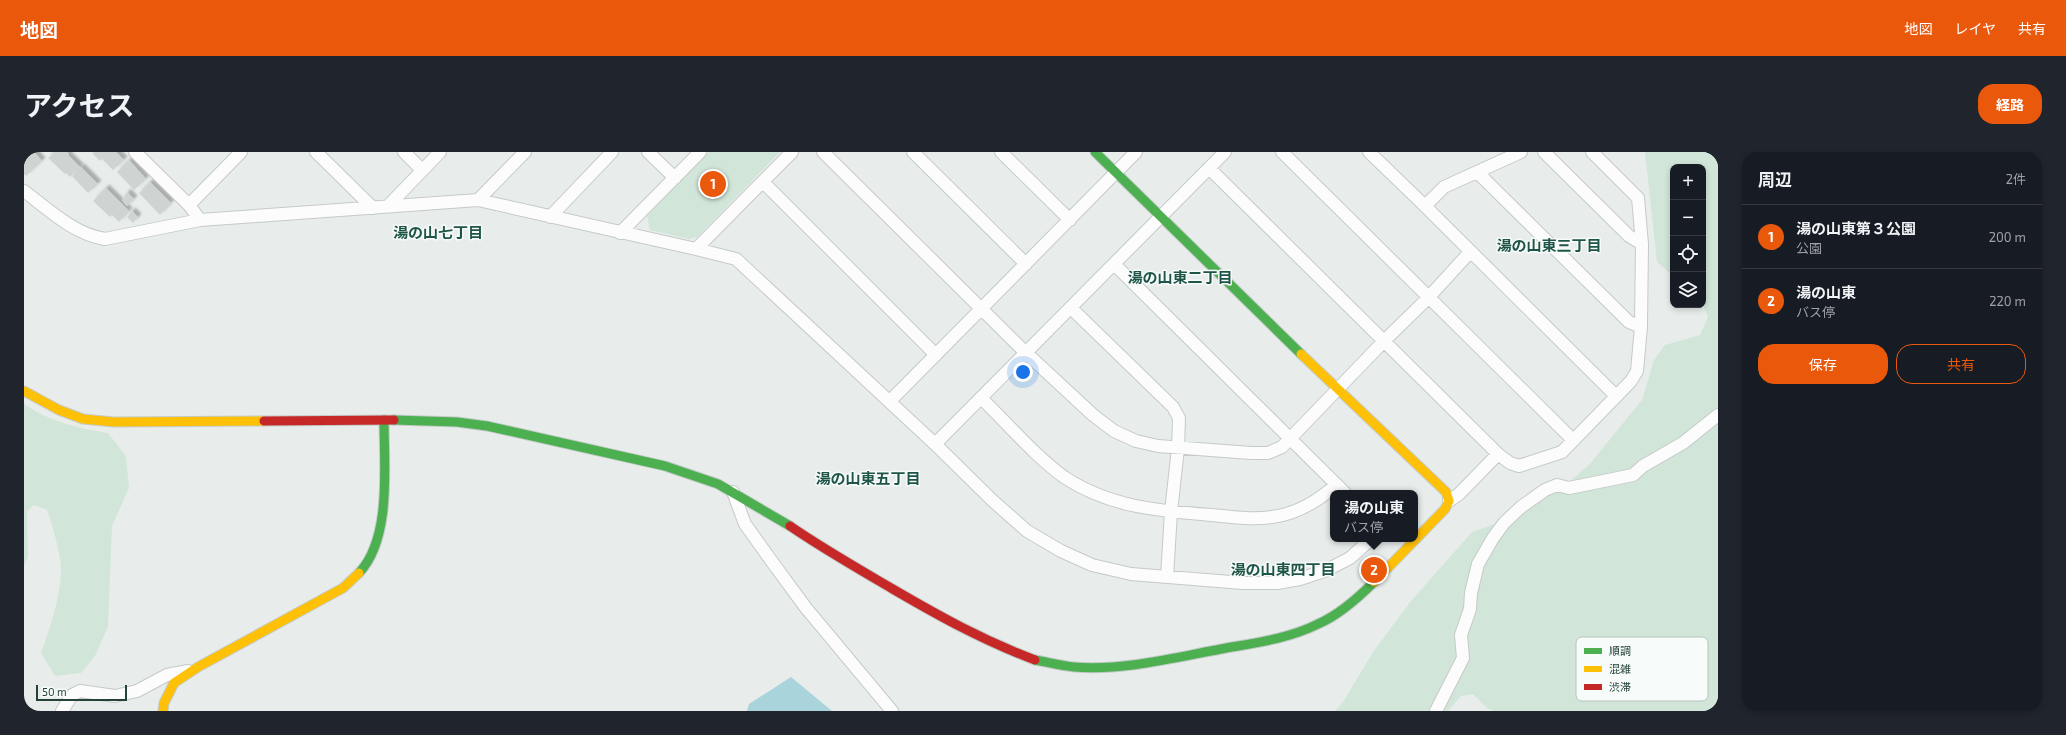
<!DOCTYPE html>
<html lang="ja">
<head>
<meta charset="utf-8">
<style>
	:root { --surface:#171b24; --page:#20242c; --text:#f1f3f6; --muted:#9ea1a6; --line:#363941; --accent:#ea580c }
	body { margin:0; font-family:"Exo 2","Noto Sans JP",sans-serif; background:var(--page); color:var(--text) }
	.controls { position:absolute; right:12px; top:12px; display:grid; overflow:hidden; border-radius:8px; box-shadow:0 2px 6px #0003 }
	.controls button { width:36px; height:36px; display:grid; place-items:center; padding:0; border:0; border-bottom:1px solid var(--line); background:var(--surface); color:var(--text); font:20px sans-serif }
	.scale { position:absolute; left:12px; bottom:10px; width:91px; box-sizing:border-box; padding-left:4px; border:2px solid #24423a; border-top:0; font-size:11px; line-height:14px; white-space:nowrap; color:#24423a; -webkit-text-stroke:3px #f7fbf9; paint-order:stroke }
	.you { position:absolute; left:999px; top:220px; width:14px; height:14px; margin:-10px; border:3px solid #fff; border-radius:50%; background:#1a73e8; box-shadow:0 0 0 6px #1a73e833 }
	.badge { display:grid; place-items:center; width:26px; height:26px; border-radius:50%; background:var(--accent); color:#fff; font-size:13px; font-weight:700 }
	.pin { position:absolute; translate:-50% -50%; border:2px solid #fff; box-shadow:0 1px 4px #0006 }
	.popup { position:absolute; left:1306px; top:338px; width:88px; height:52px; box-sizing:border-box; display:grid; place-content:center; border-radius:8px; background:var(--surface); filter:drop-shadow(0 1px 3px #0005); font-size:13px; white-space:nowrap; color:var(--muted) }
	.popup b { font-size:15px; color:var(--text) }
	.popup::after { content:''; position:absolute; left:50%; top:100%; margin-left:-8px; border:8px solid transparent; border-top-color:var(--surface) }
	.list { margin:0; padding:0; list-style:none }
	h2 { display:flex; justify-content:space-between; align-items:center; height:52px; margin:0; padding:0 16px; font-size:17px }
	h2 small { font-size:13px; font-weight:400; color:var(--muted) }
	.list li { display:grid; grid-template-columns:26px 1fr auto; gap:12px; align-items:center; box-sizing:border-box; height:64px; padding:0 16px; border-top:1px solid var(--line) }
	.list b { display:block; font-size:15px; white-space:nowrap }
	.list p { margin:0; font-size:13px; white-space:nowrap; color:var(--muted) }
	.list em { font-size:13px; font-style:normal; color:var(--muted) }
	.actions { display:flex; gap:8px; padding:12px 16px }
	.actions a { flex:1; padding:9px 0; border:1px solid var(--accent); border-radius:16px; text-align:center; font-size:14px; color:var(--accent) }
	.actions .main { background:var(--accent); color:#fff }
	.icon { flex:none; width:22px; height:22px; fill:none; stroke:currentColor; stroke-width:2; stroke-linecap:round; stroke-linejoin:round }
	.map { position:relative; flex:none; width:1694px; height:559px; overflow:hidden; border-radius:16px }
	header { display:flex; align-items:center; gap:24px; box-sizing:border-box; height:56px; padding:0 20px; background:var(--accent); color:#fff }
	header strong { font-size:19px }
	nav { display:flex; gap:22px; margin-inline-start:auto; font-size:14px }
	.intro { display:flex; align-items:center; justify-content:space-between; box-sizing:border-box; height:96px; padding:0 24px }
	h1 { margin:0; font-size:28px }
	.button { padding:10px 18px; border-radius:16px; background:var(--accent); color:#fff; font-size:14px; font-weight:700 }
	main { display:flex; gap:24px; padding:0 24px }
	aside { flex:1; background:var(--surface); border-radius:16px; box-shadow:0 2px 6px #0003 }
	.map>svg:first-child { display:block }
	.green { fill:#d1e6d8 }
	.water { fill:#a9d4db }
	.building { fill:#cfd4d2; filter:url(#shadow) }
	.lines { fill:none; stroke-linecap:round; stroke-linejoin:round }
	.street-casing { stroke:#c5cac8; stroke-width:14 }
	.fast-casing { stroke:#c3cbc8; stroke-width:11 }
	.slow-casing { stroke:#c3cbc8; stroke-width:11 }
	.jam-casing { stroke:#c3cbc8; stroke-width:11 }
	.street { stroke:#fcfcfc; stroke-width:12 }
	.fast { stroke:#4caf50; stroke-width:9 }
	.slow { stroke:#ffc107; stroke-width:9 }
	.jam { stroke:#c62828; stroke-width:9 }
	.labels { text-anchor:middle; stroke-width:3; stroke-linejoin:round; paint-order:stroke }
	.neighbourhood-label { font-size:15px; font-weight:bold; fill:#1f5548; stroke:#f7fbf9 }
	.key { fill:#f7fbf9; stroke:#b8c4c0; stroke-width:1 }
	.key-label { font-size:11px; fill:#24423a }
</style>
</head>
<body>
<header>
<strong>地図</strong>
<nav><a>地図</a><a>レイヤ</a><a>共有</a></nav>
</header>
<div class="intro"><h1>アクセス</h1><a class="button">経路</a></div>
<main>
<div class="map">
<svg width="1694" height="559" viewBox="0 0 1694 559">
	<defs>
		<filter id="shadow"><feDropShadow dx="3.5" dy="-3.5" stdDeviation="1" flood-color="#0004"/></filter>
	</defs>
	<rect width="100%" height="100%" fill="#e8edeb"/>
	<path class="green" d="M684,0H756L673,85L665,87L626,78L623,64Z
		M1621,0H1694V559H1470L1463,556L1449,542L1437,544L1424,559H1311L1319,550L1349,500L1387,449L1448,380L1482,368L1519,347L1546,329L1565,313L1618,248L1630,208L1641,193L1676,183L1684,165L1679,153V15H1649V124L1633,110Z
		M0,252C26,270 54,276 84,281L102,304L105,336L88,374L84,475L71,504L57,521L31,524L17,501C26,476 36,447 37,420C37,401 29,376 23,358L10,353L3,359L4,405L0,414Z"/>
	<path class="water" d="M767,525L808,559H723L725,552Z"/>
	<path class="building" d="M0,0H10L18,9L2,24L0,22Z
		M31,0H43L45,2L44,3L56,15L46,25L42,21L41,22L24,6Z
		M70,0H92L100,8L89,18L78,7L76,9L68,1Z
		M105,8L122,27L110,38L93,20Z
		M57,15L74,32L64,41L48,24Z
		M126,30L147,51L136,63L115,41Z
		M82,36L105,59L95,70L88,63L86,65L69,49Z
		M103,40L110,47L103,54L98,48Z
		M108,59L114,65L109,71L103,65Z"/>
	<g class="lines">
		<g class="street-casing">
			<path id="street" d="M111,0L165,53L176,68
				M292,0L349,56
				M380,0L398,18
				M624,0L651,26
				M799,0L1001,200L1069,263L1090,279L1112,289L1134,294L1227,301H1244L1258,295L1360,189L1404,146L1446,100
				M889,0L1002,112
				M977,0L1046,68
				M1258,0L1549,288
				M1345,0L1401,54L1420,35L1497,0
				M1520,0L1605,84L1618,92
				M1185,16L1474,302
				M1453,20L1605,170L1617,175
				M739,30L912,203
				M0,39C25,58 50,82 81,87L176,68L454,48L672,97L712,107L911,292L969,349L1003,379L1037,399L1068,413L1107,422L1219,431H1253L1276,427L1303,418L1326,406L1347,387
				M454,48L501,0
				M165,53L217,0
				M365,53L416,0
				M1401,54L1592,244
				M526,65L588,0
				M596,81L676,0
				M672,97L768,0
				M1090,112L1321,341
				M1047,156L1149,255L1155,266L1154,296L1147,360L1143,425
				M957,246C984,272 1010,303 1040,325C1085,355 1135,359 1187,363C1207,365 1228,368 1248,365C1272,362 1294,349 1312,333
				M866,249L1112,0
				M911,292L1201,0
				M709,340L721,372L746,407L782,456L868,559
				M1425,349L1435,342L1474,302L1486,311L1495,314L1538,300L1607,229L1613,219L1617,175L1618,92L1614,46L1568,0
				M38,559L48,543L56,539L91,544L113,539L143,523L164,519
				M1412,559L1439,506L1437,483L1446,457L1447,441L1454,412L1469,386L1480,371L1497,355L1521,338L1533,333L1545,336L1609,323L1619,314L1659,291L1694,263"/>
		</g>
		<g class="fast-casing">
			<path id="fast" d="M1071,0L1277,202
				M370,268L433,270L463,274L641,314L694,332L766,374
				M335,421C368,386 360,313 360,268
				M1011,508C1023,510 1037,514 1050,515C1098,519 1149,506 1197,497C1230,491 1264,487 1294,472C1315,463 1334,446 1350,430"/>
		</g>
		<g class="slow-casing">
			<path id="slow" d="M1277,202L1422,340L1425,349L1421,357L1350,430
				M0,239L35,258L59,267L90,270L240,269
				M139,559L140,551L150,531L174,515L319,436L335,421"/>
		</g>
		<g class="jam-casing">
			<path id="jam" d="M240,269L370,268
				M766,374C798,396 833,416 867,436C915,464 958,488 1011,508"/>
		</g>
		<use href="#street" class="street"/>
		<use href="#fast" class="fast"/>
		<use href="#slow" class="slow"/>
		<use href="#jam" class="jam"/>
	</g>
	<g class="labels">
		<g class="neighbourhood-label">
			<text x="414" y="86">湯の山七丁目</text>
			<text x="1525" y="99">湯の山東三丁目</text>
			<text x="1156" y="131">湯の山東二丁目</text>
			<text x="844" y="332">湯の山東五丁目</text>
			<text x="1259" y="423">湯の山東四丁目</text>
		</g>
	</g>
	<rect x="1552" y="485" width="132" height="64" rx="6" class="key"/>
	<rect x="1560" y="496" width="18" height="6" fill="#4caf50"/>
	<rect x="1560" y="514" width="18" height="6" fill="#ffc107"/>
	<rect x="1560" y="532" width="18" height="6" fill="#c62828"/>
	<g class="key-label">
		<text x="1585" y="503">順調</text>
		<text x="1585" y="521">混雑</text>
		<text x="1585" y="539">渋滞</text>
	</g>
</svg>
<div class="controls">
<button>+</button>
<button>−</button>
<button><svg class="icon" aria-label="locate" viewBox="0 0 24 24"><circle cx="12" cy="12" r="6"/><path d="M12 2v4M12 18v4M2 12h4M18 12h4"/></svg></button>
<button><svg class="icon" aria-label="layers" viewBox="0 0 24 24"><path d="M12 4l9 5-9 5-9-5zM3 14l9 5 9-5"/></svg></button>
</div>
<div class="scale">50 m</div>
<div class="you"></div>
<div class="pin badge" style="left:689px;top:32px">1</div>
<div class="pin badge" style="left:1350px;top:418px">2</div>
<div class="popup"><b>湯の山東</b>バス停</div>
</div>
<aside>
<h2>周辺<small>2件</small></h2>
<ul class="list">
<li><span class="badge">1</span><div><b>湯の山東第３公園</b><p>公園</p></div><em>200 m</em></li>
<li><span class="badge">2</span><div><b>湯の山東</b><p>バス停</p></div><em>220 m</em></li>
</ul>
<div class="actions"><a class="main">保存</a><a>共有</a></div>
</aside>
</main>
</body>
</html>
